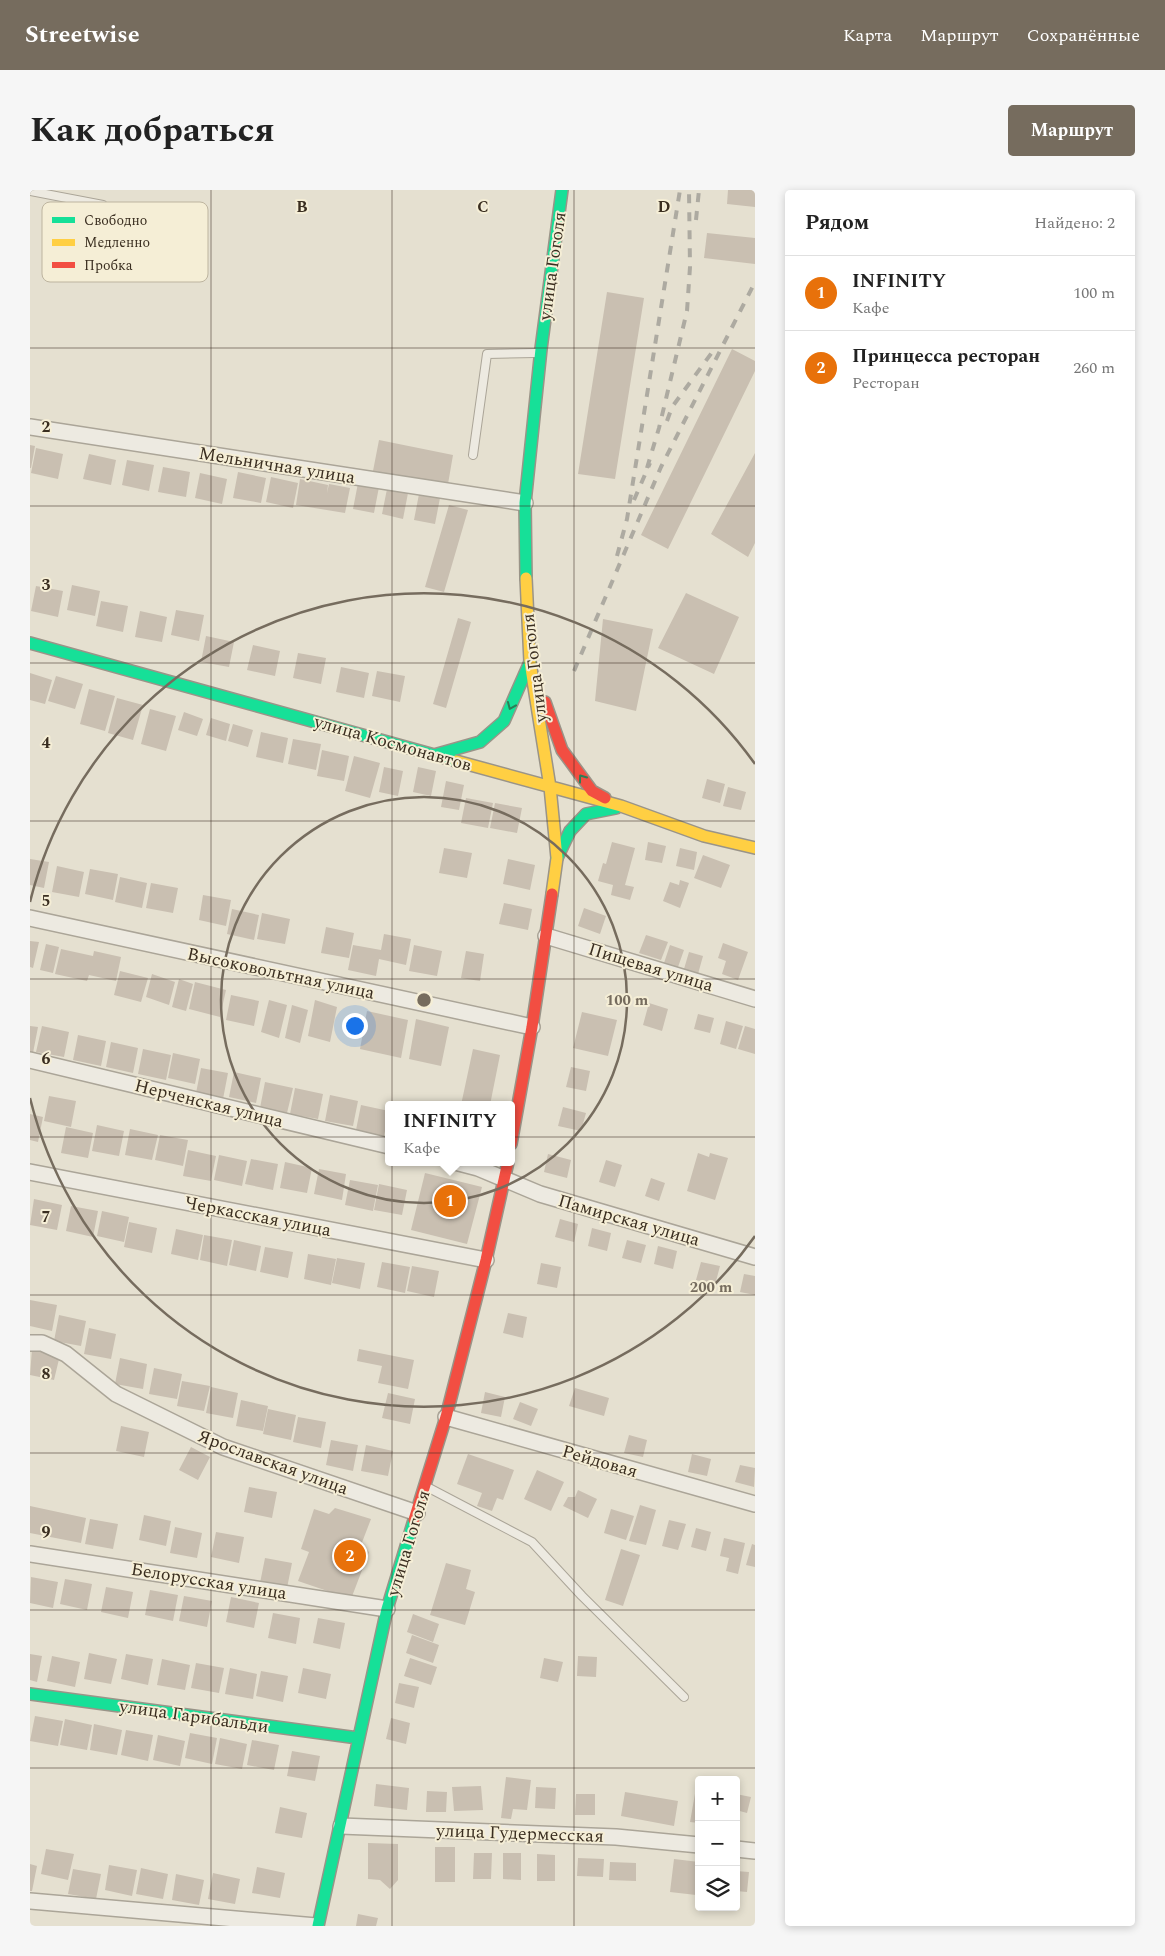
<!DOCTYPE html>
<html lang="ru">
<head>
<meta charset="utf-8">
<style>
	:root { --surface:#fff; --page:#f6f6f6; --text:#222; --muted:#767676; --line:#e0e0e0; --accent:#766c5e }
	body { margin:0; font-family:Spectral,serif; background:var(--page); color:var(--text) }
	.controls { position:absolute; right:15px; bottom:15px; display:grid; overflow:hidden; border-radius:5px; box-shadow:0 2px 8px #0003 }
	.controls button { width:45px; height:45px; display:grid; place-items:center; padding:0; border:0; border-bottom:1px solid var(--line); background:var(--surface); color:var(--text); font:25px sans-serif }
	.you { position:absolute; left:324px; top:835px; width:18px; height:18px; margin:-12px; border:4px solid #fff; border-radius:50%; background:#1a73e8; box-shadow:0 0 0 8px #1a73e833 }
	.badge { display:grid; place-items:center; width:32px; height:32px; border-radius:50%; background:var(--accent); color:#fff; font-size:16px; font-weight:700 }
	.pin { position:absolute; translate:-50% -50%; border:2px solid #fff; box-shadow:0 1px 5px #0006 }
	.popup { position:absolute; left:355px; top:911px; width:130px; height:65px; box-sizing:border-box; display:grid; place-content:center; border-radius:5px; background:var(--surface); filter:drop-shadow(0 1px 4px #0005); font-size:16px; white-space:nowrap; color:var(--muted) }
	.popup b { font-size:19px; color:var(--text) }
	.popup::after { content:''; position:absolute; left:50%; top:100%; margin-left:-10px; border:10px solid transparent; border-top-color:var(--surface) }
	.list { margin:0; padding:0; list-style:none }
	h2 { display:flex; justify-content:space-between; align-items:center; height:65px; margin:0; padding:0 20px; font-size:21px }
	h2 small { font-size:16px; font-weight:400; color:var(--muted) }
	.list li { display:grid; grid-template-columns:32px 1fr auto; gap:15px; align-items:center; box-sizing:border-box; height:75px; padding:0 20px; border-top:1px solid var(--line) }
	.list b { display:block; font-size:19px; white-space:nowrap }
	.list p { margin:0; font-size:16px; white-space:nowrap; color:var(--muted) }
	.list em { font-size:16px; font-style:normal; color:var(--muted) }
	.icon { flex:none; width:28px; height:28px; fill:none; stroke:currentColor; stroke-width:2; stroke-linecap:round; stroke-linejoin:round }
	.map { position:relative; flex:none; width:725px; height:1736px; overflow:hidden; border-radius:5px }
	header { display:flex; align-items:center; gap:30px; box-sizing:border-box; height:70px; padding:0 25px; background:var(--accent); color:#fff }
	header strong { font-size:24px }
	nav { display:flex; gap:28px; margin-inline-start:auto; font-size:18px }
	.intro { display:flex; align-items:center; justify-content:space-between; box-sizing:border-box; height:120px; padding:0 30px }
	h1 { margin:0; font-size:35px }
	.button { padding:12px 22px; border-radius:5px; background:var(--accent); color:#fff; font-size:18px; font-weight:700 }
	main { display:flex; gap:30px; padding:0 30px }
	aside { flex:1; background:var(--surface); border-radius:5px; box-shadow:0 2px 8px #0003 }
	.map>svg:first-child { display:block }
	.building { fill:#c9bfb1 }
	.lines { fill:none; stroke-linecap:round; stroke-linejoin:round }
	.lane-casing { stroke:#aba598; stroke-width:10 }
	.street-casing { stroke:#aba598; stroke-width:18 }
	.fast-casing { stroke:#9a9488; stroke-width:14 }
	.slow-casing { stroke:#9a9488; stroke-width:14 }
	.jam-casing { stroke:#9a9488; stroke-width:14 }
	.lane { stroke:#edeae1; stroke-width:8 }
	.street { stroke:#edeae1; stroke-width:15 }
	.fast { stroke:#16e098; stroke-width:11 }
	.slow { stroke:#ffcf43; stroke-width:11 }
	.jam { stroke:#f24e42; stroke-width:11 }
	.rail { stroke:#adaaa1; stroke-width:4; stroke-dasharray:9 9; stroke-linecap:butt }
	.oneway { stroke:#2a7e56 }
	.grid { fill:none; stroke:#3a2e20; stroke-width:1; stroke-opacity:0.55 }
	.ring { fill:none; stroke:#766c5e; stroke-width:2.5 }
	.labels { text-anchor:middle; stroke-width:4; stroke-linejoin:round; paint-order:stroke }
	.street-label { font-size:18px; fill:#3a2e20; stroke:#f5eed6 }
	.key { fill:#f5eed6; stroke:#bdb49f; stroke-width:1 }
	.key-label { font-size:14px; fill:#3a2e20 }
	.grid-label { font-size:16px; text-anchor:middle; font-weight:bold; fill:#3a2e20; stroke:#f5eed6; stroke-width:4; stroke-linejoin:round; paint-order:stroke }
	.centre { fill:#766c5e; stroke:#f5eed6; stroke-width:2.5 }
	.ring-label { font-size:15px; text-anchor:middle; font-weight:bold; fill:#766c5e; stroke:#f5eed6; stroke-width:4; stroke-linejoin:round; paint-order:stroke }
</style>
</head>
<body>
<header>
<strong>Streetwise</strong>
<nav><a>Карта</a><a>Маршрут</a><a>Сохранённые</a></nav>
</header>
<div class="intro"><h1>Как добраться</h1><a class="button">Маршрут</a></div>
<main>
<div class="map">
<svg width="725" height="1736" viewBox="0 0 725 1736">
	<rect width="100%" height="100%" fill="#e5e0d0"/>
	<path class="building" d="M698,0H725V17L697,14Z
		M677,43L725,48V74L674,68Z
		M577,102L614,108L585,289L548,284Z
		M702,159L725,171V181L638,359L611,345Z
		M349,250L423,265L418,294L343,281Z
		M0,255L5,256L1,278H0Z
		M6,258L33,264L28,289L1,283Z
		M725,263V353L718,367L681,344Z
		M59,264L86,270L81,295L53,289Z
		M97,270L124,275L119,301L92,295Z
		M133,277L160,282L156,307L128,302Z
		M208,282L236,288L231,313L203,308Z
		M170,283L197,289L192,314L165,308Z
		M241,287L268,293L263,318L236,312Z
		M270,289L298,295L297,303L299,294L320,298L315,323L266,315Z
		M328,293L349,297L344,323L323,319Z
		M357,299L378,303L373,329L352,324Z
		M389,304L410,308L405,334L384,330Z
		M419,315L438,320L414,402L395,397Z
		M42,395L70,401L65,426L37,420Z
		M6,396L33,401L28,427L1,421Z
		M656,403L709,427L684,484L628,458Z
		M71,411L98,416L93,442L66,436Z
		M146,420L174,425L169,451L141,445Z
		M110,421L137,427L132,452L105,447Z
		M428,428L441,432L416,518L403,514Z
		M573,429L623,439L606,521L565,511Z
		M176,446L204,452L199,477L171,472Z
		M223,455L250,461L245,486L217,480Z
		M268,463L296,468L291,494L263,488Z
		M311,477L339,483L334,508L306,502Z
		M347,481L375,486L370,512L342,506Z
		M0,483L22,490L15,514L0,510Z
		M26,486L53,494L45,519L18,511Z
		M59,499L85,506L75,541L50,534Z
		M87,508L113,515L103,550L78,543Z
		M120,519L146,526L136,561L111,554Z
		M154,522L173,529L167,546L148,540Z
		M181,528L200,534L196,551L176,545Z
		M203,534L223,540L218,557L198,551Z
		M231,542L258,548L253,573L226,567Z
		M263,549L291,554L286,580L258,574Z
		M292,560L319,566L314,591L287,586Z
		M324,566L350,573L340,608L315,601Z
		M354,577L373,581L368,606L349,602Z
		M388,577L406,581L401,606L383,602Z
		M677,589L695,594L690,613L672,608Z
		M416,591L434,595L429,620L411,617Z
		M698,597L716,602L711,620L693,616Z
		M436,608L463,613L458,638L431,633Z
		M465,613L492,618L487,643L460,638Z
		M582,652L605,658L595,695L604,697L600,710L581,705L583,695L568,691L573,673L576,674Z
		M618,652L636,656L632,673L615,670Z
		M414,658L442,663L437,688L409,683Z
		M650,658L667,662L664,680L646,676Z
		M673,665L700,675L691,698L664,688Z
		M0,669L19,672L14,698L0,695Z
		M478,669L505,675L500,700L473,694Z
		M27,676L54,682L49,707L22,702Z
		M60,679L88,684L83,710L55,704Z
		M90,687L117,693L112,718L85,712Z
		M650,690L659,693L650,718L633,711L640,692L649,695Z
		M121,693L148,698L143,723L116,718Z
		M173,705L201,710L196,736L169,730Z
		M474,713L502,719L498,740L469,734Z
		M554,718L576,726L570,744L548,736Z
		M202,719L229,725L224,750L197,744Z
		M232,723L260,729L255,754L227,749Z
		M296,737L324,743L319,768L291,763Z
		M354,744L381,749L376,775L349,769L346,786L318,780L323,755L351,760Z
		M616,745L638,752L631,770L609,763Z
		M0,751L9,752L3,778L0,777Z
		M693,753L718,762L708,790L692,784L696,771L688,768Z
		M16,754L29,757L23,783L10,780Z
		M384,755L412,761L407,786L379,781Z
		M640,755L654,760L648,777L634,773Z
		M31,759L63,766L64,761L91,767L86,791L59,785L57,791L25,784Z
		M436,761L454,764L450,791L431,788Z
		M659,762L673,766L668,784L654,779Z
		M90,781L118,788L111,812L84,805Z
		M122,784L145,792L139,815L116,807Z
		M149,789L163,794L156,821L142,817Z
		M165,792L196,800L190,827L159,819Z
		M201,805L229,811L224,836L196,830Z
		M239,810L257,815L249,848L231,842Z
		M285,810L307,817L300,852L278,846Z
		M619,813L638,819L632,841L613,835Z
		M262,815L278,820L270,853L255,848Z
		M337,821L378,830L371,868L330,859Z
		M552,822L587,830L578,866L543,858Z
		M668,824L684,828L680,843L664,839Z
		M386,829L419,837L411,876L379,869Z
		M696,831L713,836L706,859L690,854Z
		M0,836L8,837L3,863L0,862Z
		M12,836L39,842L34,867L6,862Z
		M715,836L725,839V864L708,859Z
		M48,845L76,851L71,876L43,870Z
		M81,852L108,858L103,883L76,877Z
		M113,859L141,865L136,890L108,884Z
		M443,859L470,865L460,915H431Z
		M143,863L170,869L165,894L138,888Z
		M541,877L560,881L556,901L536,897Z
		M171,878L198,883L193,909L166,903Z
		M204,882L231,888L226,913L199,907Z
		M235,892L263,898L257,923L230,918Z
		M265,898L293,904L288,929L260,924Z
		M300,905L328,911L323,936L295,931Z
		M19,906L46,911L41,937L14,931Z
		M331,915L359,921L354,946L326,940Z
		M533,917L556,923L551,941L528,936Z
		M0,924L13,927L8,952L0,950Z
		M67,935L94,941L89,966L62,961Z
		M36,937L63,943L58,968L31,963Z
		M100,939L128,945L122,970L95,965Z
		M130,945L158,950L153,976L125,970Z
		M158,960L186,966L181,991L153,986Z
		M668,963L679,967L680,963L698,968L685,1010L657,1001Z
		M518,964L541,970L537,988L514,982Z
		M189,965L217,971L212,996L184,990Z
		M221,969L248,974L243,1000L215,994Z
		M576,970L592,975L585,997L569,992Z
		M255,972L282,978L277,1003L250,998Z
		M289,979L316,984L312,1010L284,1004Z
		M395,983L452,997L437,1054L381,1040Z
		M621,988L635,993L629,1011L615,1006Z
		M320,990L348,995L343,1021L315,1015Z
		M349,994L377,1000L372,1025L344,1020Z
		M4,1009L32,1015L27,1040L0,1035Z
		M41,1016L68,1021L63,1047L36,1041Z
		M72,1021L99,1027L94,1052L67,1046Z
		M530,1029L548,1034L544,1052L525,1047Z
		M99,1032L127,1038L122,1063L94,1057Z
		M562,1038L581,1043L577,1061L558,1056Z
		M146,1039L173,1045L168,1070L141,1064Z
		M174,1045L202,1050L197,1076L170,1070Z
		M204,1050L231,1056L226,1081L199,1075Z
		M597,1050L616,1055L611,1073L592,1068Z
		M628,1056L647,1061L643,1079L624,1074Z
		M235,1057L263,1062L258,1088L230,1082Z
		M278,1064L306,1069L301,1095L274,1089Z
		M307,1068L335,1073L330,1099L302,1093Z
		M352,1072L380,1077L375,1103L347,1097Z
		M671,1072L690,1076L685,1095L666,1090Z
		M511,1073L531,1077L527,1098L507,1094Z
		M382,1076L409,1081L404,1107L377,1101Z
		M714,1084L725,1086V1105L710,1102Z
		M0,1110L27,1115L22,1141L0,1136Z
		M478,1123L497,1127L493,1148L473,1143Z
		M29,1125L56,1131L51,1156L24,1151Z
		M59,1138L86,1144L81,1169L54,1164Z
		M2,1159L30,1165L24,1190L0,1185Z
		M329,1159L384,1170L378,1199L348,1193L352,1176L327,1171Z
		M90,1168L117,1174L113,1199L85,1194Z
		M124,1178L152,1184L147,1209L119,1204Z
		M152,1191L180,1196L174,1221L147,1216Z
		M181,1197L208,1203L203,1228L176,1223Z
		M545,1198L579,1208L574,1226L539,1216Z
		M455,1202L475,1207L471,1227L451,1223Z
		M358,1203L385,1209L380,1234L352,1228Z
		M211,1210L238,1216L233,1241L206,1236Z
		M490,1212L508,1219L501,1236L483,1229Z
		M238,1219L266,1225L261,1250L233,1244Z
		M268,1227L296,1232L291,1258L263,1252Z
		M91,1236L119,1242L114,1267L86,1261Z
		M599,1245L617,1250L613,1267L594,1263Z
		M301,1250L328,1255L323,1281L296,1275Z
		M336,1255L363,1261L358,1286L331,1281Z
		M161,1257L180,1267L168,1290L149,1280Z
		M438,1264L484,1280L473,1310L467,1308L462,1321L447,1316L452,1303L427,1294Z
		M662,1264L681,1269L677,1286L658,1282Z
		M710,1275L725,1278L724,1297L705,1292Z
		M507,1280L534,1292L521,1321L494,1309Z
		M219,1297L247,1302L242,1328L214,1322Z
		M548,1300L567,1309L558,1328L533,1316L538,1307H545Z
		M610,1315L626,1320L616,1355L599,1351Z
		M0,1316L56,1328L51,1353L0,1343Z
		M305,1318L341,1329L331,1355L339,1362L321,1409L268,1391L279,1362L271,1359L284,1319L299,1324Z
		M581,1319L604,1326L596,1350L574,1343Z
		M114,1325L141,1331L136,1356L109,1350Z
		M60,1329L88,1334L83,1359L55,1354Z
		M639,1330L656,1334L648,1360L632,1356Z
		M145,1337L172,1343L167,1368L140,1363Z
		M666,1338L681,1342L676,1361L661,1357Z
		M186,1342L214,1347L209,1373L181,1367Z
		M694,1348L715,1353L708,1384L696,1381L699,1368L690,1366Z
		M722,1354L725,1355V1377L716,1375Z
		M591,1359L610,1365L593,1416L575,1410Z
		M235,1368L262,1373L257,1398L230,1393Z
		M416,1373L441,1380L436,1399L445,1402L435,1435L400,1425Z
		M1,1387L28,1392L23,1418L0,1413Z
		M35,1389L62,1394L57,1420L30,1414Z
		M76,1397L103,1402L98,1428L71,1422Z
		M120,1400L148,1405L143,1431L115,1425Z
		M154,1406L182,1411L177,1437L149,1431Z
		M201,1407L229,1413L224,1438L196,1432Z
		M243,1423L270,1428L266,1454L238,1448Z
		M383,1424L409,1434L403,1452L377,1442Z
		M288,1428L315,1433L310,1459L283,1453Z
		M382,1445L409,1455L403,1473L376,1463Z
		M59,1463L87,1469L81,1494L54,1489Z
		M0,1464L12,1466L7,1492L0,1490Z
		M96,1464L123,1469L118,1495L91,1489Z
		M22,1466L50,1472L45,1497L17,1491Z
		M548,1466L567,1467L566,1487L547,1486Z
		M380,1468L407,1477L401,1495L374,1486Z
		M514,1468L533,1472L528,1492L510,1488Z
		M132,1469L160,1475L155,1500L127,1495Z
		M166,1473L194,1478L189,1503L161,1498Z
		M200,1478L227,1484L223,1509L195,1504Z
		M273,1478L301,1484L296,1509L268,1503Z
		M231,1481L258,1486L253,1512L226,1506Z
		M369,1493L389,1497L384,1518L365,1513Z
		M5,1526L33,1531L28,1556L0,1551Z
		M361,1528L380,1533L376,1554L356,1549Z
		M35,1529L62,1535L57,1560L30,1555Z
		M64,1534L92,1540L87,1565L60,1560Z
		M96,1540L123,1545L118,1571L91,1565Z
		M160,1543L187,1548L182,1574L155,1568Z
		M128,1545L155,1551L150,1576L123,1570Z
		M190,1548L217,1554L212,1579L185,1574Z
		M222,1550L249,1555L244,1580L217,1575Z
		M262,1561L290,1566L285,1591L257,1586Z
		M476,1587L501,1590L497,1620L483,1619L481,1629L471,1628Z
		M346,1594L379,1598L377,1620L344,1616Z
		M451,1596L453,1620L424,1621L422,1597Z
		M506,1597L526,1598L525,1619L505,1618Z
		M666,1598H669V1633L660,1632Z
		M397,1601L417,1602L416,1622H396Z
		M595,1602L648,1611L644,1636L591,1626Z
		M546,1604H565V1625H545Z
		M706,1604L721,1607L717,1623L706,1620Z
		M250,1617L277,1623L272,1648L245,1643Z
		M338,1653L368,1654V1690L360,1699L350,1690L338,1689Z
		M405,1657H425V1692H405Z
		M16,1659L44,1664L38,1690L11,1684Z
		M444,1663H462L461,1689H443Z
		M473,1663H491V1690L473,1689Z
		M507,1664L525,1665V1691H507Z
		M548,1668L574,1669L573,1687L547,1686Z
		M644,1669L669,1672L666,1705L640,1702Z
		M580,1672L606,1673V1691L579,1690Z
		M0,1674L7,1676L2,1701H0Z
		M79,1675L107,1680L102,1706L75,1700Z
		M227,1677L255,1683L250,1708L222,1703Z
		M111,1678L138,1684L133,1709L106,1704Z
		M43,1679L71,1684L66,1709L38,1704Z
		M706,1681L719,1682L717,1702L706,1701Z
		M183,1683L210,1689L205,1714L178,1709Z
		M146,1684L174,1690L169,1715L142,1710Z
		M328,1724L348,1728L346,1736H326Z"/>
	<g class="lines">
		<g class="lane-casing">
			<path id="lane" d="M0,1L73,15
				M443,265L457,164L506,163
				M399,1298L502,1352L552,1406L654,1507"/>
		</g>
		<g class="street-casing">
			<path id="street" d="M0,237L495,313
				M0,728L502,837
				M516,746L725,809
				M0,870L359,956
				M425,972L448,978L510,1004L725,1067
				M0,982L456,1070
				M0,1153H12L36,1164L86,1204L193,1257L387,1323
				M416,1227L725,1314
				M0,1364L357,1419
				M311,1636L586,1647L669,1655
				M706,1659L725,1661
				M0,1711L286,1736"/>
		</g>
		<g class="fast-casing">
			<path id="fast" d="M496,388L495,313L511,159L532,0
				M0,453L426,571
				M404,565L450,552L474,531L500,472
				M527,668L540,641L556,624L586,618
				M0,1504L328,1548
				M288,1736L357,1419L384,1330"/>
		</g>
		<g class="slow-casing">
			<path id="slow" d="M496,388L500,472L520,597L527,668L522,704
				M426,571L591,616L674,646L725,658"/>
		</g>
		<g class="jam-casing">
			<path id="jam" d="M515,512L532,560L562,601L575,608
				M481,954L502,837L522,704
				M384,1330L416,1227L456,1070L478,972"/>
		</g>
		<use href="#lane" class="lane"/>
		<use href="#street" class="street"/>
		<use href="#fast" class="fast"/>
		<use href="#slow" class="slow"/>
		<use href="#jam" class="jam"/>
		<path class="rail" d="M666,30L669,0
			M637,231L642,217L686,157
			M617,278L629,238L657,121L660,77L659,0
			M604,310L620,273
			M587,366L597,329L650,0
			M544,481L631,277L725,92"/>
	</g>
	<defs><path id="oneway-chevron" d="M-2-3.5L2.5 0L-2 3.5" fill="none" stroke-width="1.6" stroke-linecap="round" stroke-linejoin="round" transform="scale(1.25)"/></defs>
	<g class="oneway">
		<use href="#oneway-chevron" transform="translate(481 516) rotate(113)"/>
		<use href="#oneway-chevron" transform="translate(552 588) rotate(-126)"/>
	</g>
	<path class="grid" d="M181,0V1736M362,0V1736M544,0V1736M0,158H725M0,316H725M0,473H725M0,631H725M0,789H725M0,947H725M0,1105H725M0,1263H725M0,1420H725M0,1578H725"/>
	<g class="ring">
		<circle cx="394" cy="810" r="203"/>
		<path d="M725 1046A406 406 0 0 1 0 908M0 712A406 406 0 0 1 725 574"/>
	</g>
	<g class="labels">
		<g class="street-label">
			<text transform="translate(522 76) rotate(-82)" y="6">улица Гоголя</text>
			<text transform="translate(247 275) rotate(9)" y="6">Мельничная улица</text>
			<text transform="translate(504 478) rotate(-97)" y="6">улица Гоголя</text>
			<text transform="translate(363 553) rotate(16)" y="6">улица Космонавтов</text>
			<text transform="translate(621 777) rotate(17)" y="6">Пищевая улица</text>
			<text transform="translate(251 783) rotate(12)" y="6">Высоковольтная улица</text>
			<text transform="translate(179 913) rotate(14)" y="6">Нерченская улица</text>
			<text transform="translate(228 1026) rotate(11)" y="6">Черкасская улица</text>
			<text transform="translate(599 1030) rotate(16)" y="6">Памирская улица</text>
			<text transform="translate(570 1271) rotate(16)" y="6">Рейдовая</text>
			<text transform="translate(243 1272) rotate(20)" y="6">Ярославская улица</text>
			<text transform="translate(378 1353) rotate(-73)" y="6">улица Гоголя</text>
			<text transform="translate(179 1391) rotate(9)" y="6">Белорусская улица</text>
			<text transform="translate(164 1526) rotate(8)" y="6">улица Гарибальди</text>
			<text transform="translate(490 1643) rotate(2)" y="6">улица Гудермесская</text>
		</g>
	</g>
	<rect x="12" y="12" width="166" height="80" rx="8" class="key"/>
	<rect x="22" y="27" width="23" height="6" fill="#16e098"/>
	<rect x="22" y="49" width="23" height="7" fill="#ffcf43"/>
	<rect x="22" y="72" width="23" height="6" fill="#f24e42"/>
	<g class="key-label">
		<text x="54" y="35">Свободно</text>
		<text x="54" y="57">Медленно</text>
		<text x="54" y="80">Пробка</text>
	</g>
	<g class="grid-label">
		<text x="272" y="22">B</text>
		<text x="453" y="22">C</text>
		<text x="634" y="22">D</text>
		<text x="16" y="242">2</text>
		<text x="16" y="400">3</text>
		<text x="16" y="558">4</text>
		<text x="16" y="716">5</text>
		<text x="16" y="874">6</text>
		<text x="16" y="1032">7</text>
		<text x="16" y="1189">8</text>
		<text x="16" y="1347">9</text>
	</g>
	<circle cx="394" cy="810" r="8" class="centre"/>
	<g class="ring-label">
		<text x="597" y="815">100 m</text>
		<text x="681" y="1102">200 m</text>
	</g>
</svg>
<div class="controls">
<button>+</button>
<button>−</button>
<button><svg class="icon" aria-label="layers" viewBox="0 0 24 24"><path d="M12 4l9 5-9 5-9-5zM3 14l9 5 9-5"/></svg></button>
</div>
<div class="you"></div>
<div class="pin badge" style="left:420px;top:1011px;background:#e8710a">1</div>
<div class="popup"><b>INFINITY</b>Кафе</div>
<div class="pin badge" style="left:320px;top:1366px;background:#e8710a">2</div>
</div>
<aside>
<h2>Рядом<small>Найдено: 2</small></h2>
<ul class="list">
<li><span class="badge" style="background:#e8710a">1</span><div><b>INFINITY</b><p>Кафе</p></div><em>100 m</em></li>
<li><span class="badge" style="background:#e8710a">2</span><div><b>Принцесса ресторан</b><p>Ресторан</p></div><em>260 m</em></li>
</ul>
</aside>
</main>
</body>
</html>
